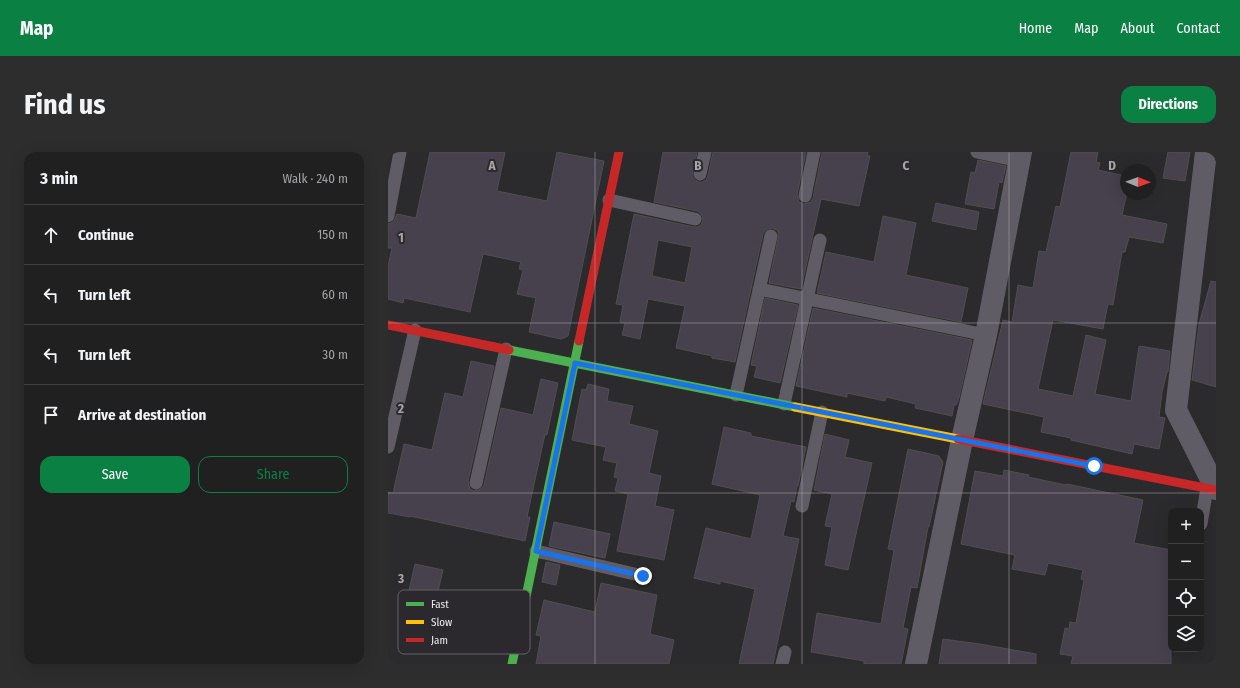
<!DOCTYPE html>
<html lang="en">
<head>
<meta charset="utf-8">
<style>
	:root { --surface:#202021; --page:#2d2d2e; --text:#f1f3f6; --muted:#a2a3a5; --line:#3d3e3f; --accent:#0b8043 }
	body { margin:0; font-family:"Fira Sans Condensed",sans-serif; background:var(--page); color:var(--text) }
	.controls { position:absolute; right:12px; bottom:12px; display:grid; overflow:hidden; border-radius:8px; box-shadow:0 4px 16px #0002 }
	.controls button { width:36px; height:36px; display:grid; place-items:center; padding:0; border:0; border-bottom:1px solid var(--line); background:var(--surface); color:var(--text); font:20px sans-serif }
	.compass { position:absolute; left:732px; top:12px; width:36px; height:36px; border-radius:50%; background:var(--surface); box-shadow:0 4px 16px #0002; rotate:91deg }
	.stop { position:absolute; width:12px; height:12px; margin:-9px; border:3px solid #1a73e8; border-radius:50%; background:#fff }
	.stop.end { background:#1a73e8; border-color:#fff; box-shadow:0 1px 4px #0008 }
	.list { margin:0; padding:0; list-style:none }
	h2 { display:flex; justify-content:space-between; align-items:center; height:52px; margin:0; padding:0 16px; font-size:17px }
	h2 small { font-size:13px; font-weight:400; color:var(--muted) }
	.list li { display:grid; grid-template-columns:26px 1fr auto; gap:12px; align-items:center; box-sizing:border-box; height:60px; padding:0 16px; border-top:1px solid var(--line) }
	.list b { display:block; font-size:15px; white-space:nowrap }
	.list em { font-size:13px; font-style:normal; color:var(--muted) }
	.actions { display:flex; gap:8px; padding:12px 16px }
	.actions a { flex:1; padding:9px 0; border:1px solid var(--accent); border-radius:12px; text-align:center; font-size:14px; color:var(--accent) }
	.actions .main { background:var(--accent); color:#fff }
	.icon { flex:none; width:22px; height:22px; fill:none; stroke:currentColor; stroke-width:2; stroke-linecap:round; stroke-linejoin:round }
	.map { position:relative; flex:none; width:828px; height:512px; overflow:hidden; border-radius:12px }
	header { display:flex; align-items:center; gap:24px; box-sizing:border-box; height:56px; padding:0 20px; background:var(--accent); color:#fff }
	header strong { font-size:19px }
	nav { display:flex; gap:22px; margin-inline-start:auto; font-size:14px }
	.intro { display:flex; align-items:center; justify-content:space-between; box-sizing:border-box; height:96px; padding:0 24px }
	h1 { margin:0; font-size:28px }
	.button { padding:10px 18px; border-radius:12px; background:var(--accent); color:#fff; font-size:14px; font-weight:700 }
	main { display:flex; gap:24px; padding:0 24px }
	aside { flex:1; background:var(--surface); border-radius:12px; box-shadow:0 4px 16px #0002 }
	.map>svg:first-child { display:block }
	.building { fill:#47414e; stroke:#4e4e4f; fill-rule:evenodd }
	.lines { fill:none; stroke-linecap:round; stroke-linejoin:round }
	.lane { stroke:#605c65; stroke-width:13 }
	.street { stroke:#605c65; stroke-width:22 }
	.fast { stroke:#4caf50; stroke-width:9 }
	.slow { stroke:#ffc107; stroke-width:9 }
	.jam { stroke:#c62828; stroke-width:9 }
	.route { stroke:#1a73e8; stroke-width:5 }
	.grid { fill:none; stroke:#a7a6a8; stroke-width:1; stroke-opacity:0.55 }
	.key { fill:#2b292d; stroke:#646366; stroke-width:1 }
	.key-label { font-size:11px; fill:#eae9eb }
	.grid-label { font-size:13px; text-anchor:middle; font-weight:bold; fill:#a7a6a8; stroke:#2b292d; stroke-width:4; stroke-linejoin:round; paint-order:stroke }
</style>
</head>
<body>
<header>
<strong>Map</strong>
<nav><a>Home</a><a>Map</a><a>About</a><a>Contact</a></nav>
</header>
<div class="intro"><h1>Find us</h1><a class="button">Directions</a></div>
<main>
<aside>
<h2>3 min<small>Walk · 240 m</small></h2>
<ul class="list">
<li><svg class="icon" aria-label="ahead" viewBox="0 0 24 24"><path d="M12 20V5M6 11l6-6 6 6"/></svg><div><b>Continue</b></div><em>150 m</em></li>
<li><svg class="icon" aria-label="left" viewBox="0 0 24 24"><path d="M17 20v-9H6M10 6l-5 5 5 5"/></svg><div><b>Turn left</b></div><em>60 m</em></li>
<li><svg class="icon" aria-label="left" viewBox="0 0 24 24"><path d="M17 20v-9H6M10 6l-5 5 5 5"/></svg><div><b>Turn left</b></div><em>30 m</em></li>
<li><svg class="icon" aria-label="arrive" viewBox="0 0 24 24"><path d="M6 21V4h12l-3 4 3 4H6"/></svg><div><b>Arrive at destination</b></div></li>
</ul>
<div class="actions"><a class="main">Save</a><a>Share</a></div>
</aside>
<div class="map">
<svg width="828" height="512" viewBox="0 0 828 512">
	<rect width="100%" height="100%" fill="#2b2a2c"/>
	<path class="building" d="M42,0H117L109,39L159,49L169,0L216,9L180,184L173,187L141,180L148,146L129,142L135,118L131,117L133,110L95,102L82,160L16,146L15,151L0,147V114L4,96H0V72L3,71L6,69L9,62L28,66Z
		M275,0H309L304,24L307,28L311,30H314L318,28L320,24L325,0H418L409,43L410,47L411,50L416,52L420,51L423,50L425,46L434,0H480L479,4H482L471,54L433,47L413,137L381,131L391,82L389,78L384,76L380,77L377,79L375,82L347,210L324,206V204L288,196L297,154L260,147L252,187L234,183L237,171L232,170L235,153L228,152L246,62L306,75H309L313,73L315,68L314,64L312,61L309,59L266,50ZM270,88L304,95L297,131L264,124Z
		M683,0H710L708,10L712,11L710,18L738,24V45L734,63L779,72L775,91L741,85L737,100H734L725,153L720,152L715,177L665,168L650,237L685,244L698,183L718,188L707,242L743,249L751,194L782,199L780,220H779L774,240L771,265L777,266L771,297L746,292L744,302L683,288V286L653,280L656,265L595,252L615,168L624,170L630,133L645,136L651,99L658,100L668,54L672,55Z
		M780,0H802L797,29L775,26Z
		M590,8L618,14L614,31L611,30L606,57L577,52L583,20L587,21Z
		M548,51L591,60L588,78L544,69Z
		M495,64L528,71L518,123L580,136L573,170L429,141L438,100L486,110Z
		M823,129L828,130V235L804,228L811,172Z
		M377,146L410,153L392,231L366,225L369,214L363,213Z
		M425,156L584,188L571,246L568,253H566L564,264L527,256L528,252L498,245L497,249L459,241V245L408,234Z
		M83,209L106,214L80,329L81,334L82,337L86,339L91,338L94,336L96,333L113,256L145,263L153,227L170,231L159,283L157,282L139,365H142L137,389L22,364V365L0,361V340L5,341L16,292L44,298L57,241L75,245Z
		M200,232L221,237L219,249L245,254L241,272L270,279L261,321L273,324L267,354L286,358L276,408L229,399L240,342L227,339L230,326L226,325L229,311L215,308L218,295L184,288L194,237L198,238Z
		M336,275L363,281V284L418,295L410,334H409L406,350L403,349L395,384L411,387L385,512H351L367,437L332,429V432L306,426L318,376L363,387L372,343L324,332Z
		M437,282L461,288L457,305L484,311L460,418L437,413L444,375L437,374L444,342L426,338Z
		M520,297L551,304L555,310L541,375H540L529,436L523,435L515,476L520,477L513,512H476V509L423,500L429,461L493,472L506,398L500,397Z
		M616,318L641,323L640,325L678,333L679,332L755,348L746,391L783,398V512H683L685,504L672,502L677,476L681,477L682,470L688,471L696,428L693,427L695,418L660,411L657,423L624,417L627,403L573,392L587,319L615,324Z
		M166,370L222,382L217,406L161,394Z
		M158,410L172,413L168,433L154,430Z
		M27,412L55,418L49,444L45,443L40,466L16,460Z
		M213,431L269,443L262,482L286,488L281,512H148L153,484L148,483L156,448L207,460Z
		M555,487L592,492L648,502V512H551Z"/>
	<g class="lines">
		<path class="lane" d="M589,0L631,9
			M312,22L317,0
			M417,44L426,0
			M221,48L307,67
			M0,64L12,0
			M371,137L598,183
			M348,243L383,84
			M396,252L432,88
			M0,295L27,178
			M88,331L118,197
			M414,354L434,260
			M813,372L819,336
			M148,399L255,424
			M394,512L397,500"/>
		<path class="street" d="M818,0L788,258L828,337
			M528,512L574,288L598,183L633,0"/>
		<path class="fast" d="M121,198L407,255
			M124,512L191,189"/>
		<path class="slow" d="M407,255L570,287"/>
		<path class="jam" d="M0,173L121,198
			M191,189L231,0
			M570,287L828,338"/>
	</g>
	<g class="lines">
		<path class="route" d="M255,424L148,399L187,211L706,314"/>
	</g>
	<path class="grid" d="M207,0V512M414,0V512M621,0V512M0,171H828M0,341H828"/>
	<rect x="10" y="438" width="132" height="64" rx="6" class="key"/>
	<rect x="18" y="450" width="18" height="4" fill="#4caf50"/>
	<rect x="18" y="468" width="18" height="4" fill="#ffc107"/>
	<rect x="18" y="486" width="18" height="4" fill="#c62828"/>
	<g class="key-label">
		<text x="43" y="456">Fast</text>
		<text x="43" y="474">Slow</text>
		<text x="43" y="492">Jam</text>
	</g>
	<g class="grid-label">
		<text x="104" y="18">A</text>
		<text x="310" y="18">B</text>
		<text x="518" y="18">C</text>
		<text x="724" y="18">D</text>
		<text x="13" y="90">1</text>
		<text x="13" y="261">2</text>
		<text x="13" y="431">3</text>
	</g>
</svg>
<div class="controls">
<button>+</button>
<button>−</button>
<button><svg class="icon" aria-label="locate" viewBox="0 0 24 24"><circle cx="12" cy="12" r="6"/><path d="M12 2v4M12 18v4M2 12h4M18 12h4"/></svg></button>
<button><svg class="icon" aria-label="layers" viewBox="0 0 24 24"><path d="M12 4l9 5-9 5-9-5zM3 14l9 5 9-5"/></svg></button>
</div>
<svg class="compass" viewBox="-18 -18 36 36"><path d="M0-13l5 13h-10z" fill="#e53935"/><path d="M0 13l5-13h-10z" fill="#a2a3a5"/></svg>
<div class="stop" style="left:706px;top:314px"></div>
<div class="stop end" style="left:255px;top:424px"></div>
</div>
</main>
</body>
</html>
